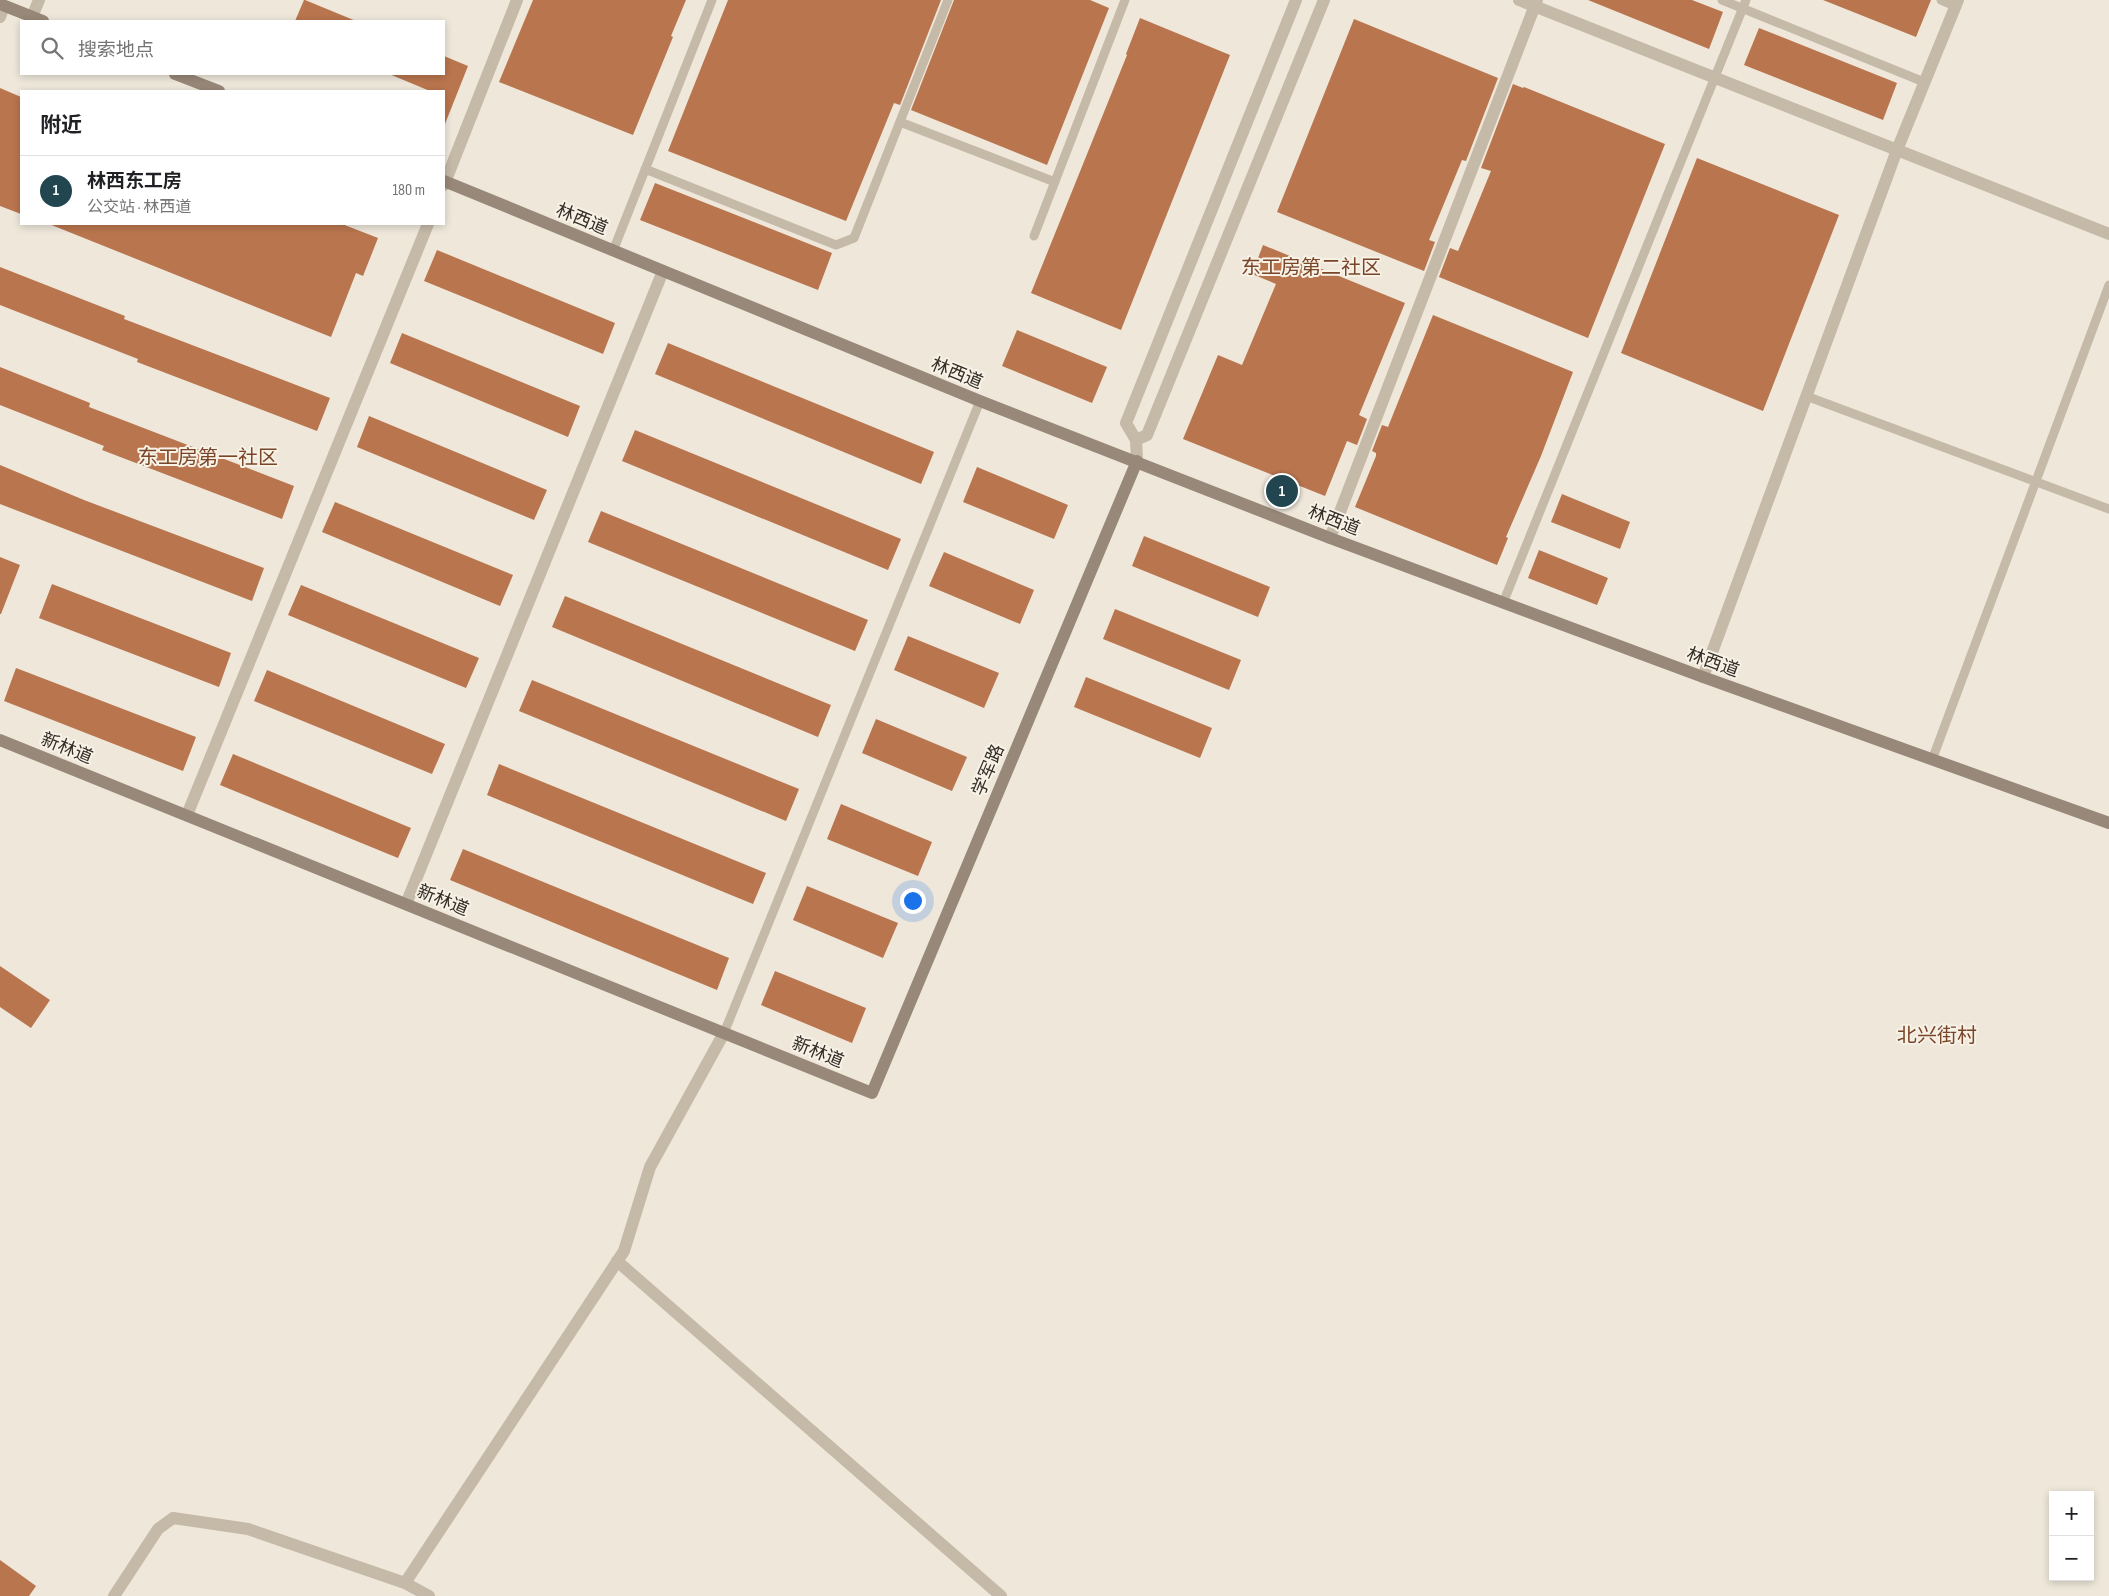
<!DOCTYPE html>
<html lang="zh">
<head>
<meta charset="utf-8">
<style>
	:root { --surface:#fff; --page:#f2f2f2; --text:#202124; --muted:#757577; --line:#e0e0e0; --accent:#21464f }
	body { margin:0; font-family:"Sofia Sans Condensed","Noto Sans SC",sans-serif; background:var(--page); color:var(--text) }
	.controls { position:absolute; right:15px; bottom:15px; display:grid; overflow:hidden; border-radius:0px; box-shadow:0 2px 8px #0003 }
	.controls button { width:45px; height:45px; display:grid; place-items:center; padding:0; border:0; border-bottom:1px solid var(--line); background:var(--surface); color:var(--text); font:25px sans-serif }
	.you { position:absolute; left:912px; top:900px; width:18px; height:18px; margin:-12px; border:4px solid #fff; border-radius:50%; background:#1a73e8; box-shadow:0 0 0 8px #1a73e833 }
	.badge { display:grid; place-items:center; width:32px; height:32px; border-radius:50%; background:var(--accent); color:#fff; font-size:16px; font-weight:700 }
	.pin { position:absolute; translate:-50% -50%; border:2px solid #fff; box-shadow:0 1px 5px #0006 }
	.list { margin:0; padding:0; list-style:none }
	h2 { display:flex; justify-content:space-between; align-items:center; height:65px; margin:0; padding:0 20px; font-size:21px }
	h2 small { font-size:16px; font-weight:400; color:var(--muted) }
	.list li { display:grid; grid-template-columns:32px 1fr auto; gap:15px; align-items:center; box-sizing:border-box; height:70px; padding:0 20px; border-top:1px solid var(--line) }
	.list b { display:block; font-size:19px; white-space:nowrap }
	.list p { margin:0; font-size:16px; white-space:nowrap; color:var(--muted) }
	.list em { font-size:16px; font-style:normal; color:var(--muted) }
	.icon { flex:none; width:28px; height:28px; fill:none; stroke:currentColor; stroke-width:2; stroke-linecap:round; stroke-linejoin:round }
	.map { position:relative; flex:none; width:2109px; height:1596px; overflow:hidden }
	.search { position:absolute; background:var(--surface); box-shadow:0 2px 8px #0003; left:20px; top:20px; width:425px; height:55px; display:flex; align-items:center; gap:12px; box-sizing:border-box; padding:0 18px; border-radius:0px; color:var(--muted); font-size:19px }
	.panel { position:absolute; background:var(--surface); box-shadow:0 2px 8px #0003; left:20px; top:90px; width:425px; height:135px; border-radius:0px }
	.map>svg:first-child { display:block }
	.building { fill:#b9754e }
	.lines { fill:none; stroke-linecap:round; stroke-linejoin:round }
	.lane { stroke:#c5b9a8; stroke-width:9 }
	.street { stroke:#c5b9a8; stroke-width:12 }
	.secondary { stroke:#988879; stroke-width:12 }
	.labels { text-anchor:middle; stroke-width:4; stroke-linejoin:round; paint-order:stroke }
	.street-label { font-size:18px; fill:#322c27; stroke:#f7f1e6 }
	.quarter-label { font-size:20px; fill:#794629; stroke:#f7f1e6 }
</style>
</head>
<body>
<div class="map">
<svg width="2109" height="1596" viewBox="0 0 2109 1596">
	<rect width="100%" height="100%" fill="#eee7da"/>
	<path class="building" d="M304,0H305L356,21H295Z
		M533,0H686L671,36L673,37L633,135L499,82Z
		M728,0H941L900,105L894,103L846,221L668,151Z
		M954,0H1090L1109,8L1047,165L911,110Z
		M1588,0H1692L1723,12L1709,49Z
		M1823,0H1931L1916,37Z
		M1140,18L1230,55L1121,330L1031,293L1127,55L1126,54Z
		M1354,19L1498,78L1466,161L1462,160L1429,240L1435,242L1424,271L1277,212Z
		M1759,28L1897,83L1883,120L1744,65Z
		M444,56L468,66L445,124L444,91H430L389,74H444Z
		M1513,84L1523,88L1524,87L1665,144L1588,338L1439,277L1450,248L1458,251L1491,171L1481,168Z
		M0,88L21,97V214L0,206Z
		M1697,158L1839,215L1763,411L1621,353Z
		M655,183L832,253L818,290L640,220Z
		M49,224H342L378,238L363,276L356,273L331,337Z
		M1263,245L1405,303L1359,415L1367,419L1357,445L1347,441L1325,496L1183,439L1218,355L1242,365L1276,284L1252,274Z
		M437,250L615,323L603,354L424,281Z
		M0,267L125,316L124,319L330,398L317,431L137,362L138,359L0,305Z
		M1433,315L1573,372L1541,456L1506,537L1508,538L1497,565L1355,507L1376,456V453L1372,451L1382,425L1388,427Z
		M1017,330L1107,367L1092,403L1002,366Z
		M402,333L580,406L568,437L390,363Z
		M668,343L934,452L921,484L655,374Z
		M0,367L90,403L89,407L294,486L282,519L102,450L104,446L0,405Z
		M369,416L547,490L534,520L357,447Z
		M635,430L901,539L888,570L622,461Z
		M0,465L84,500L264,568L252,601L0,504Z
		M977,467L1068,505L1054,539L963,502Z
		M1562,494L1630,522L1620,549L1551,522Z
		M335,502L513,575L500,606L322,532Z
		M601,511L868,620L855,651L588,542Z
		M1144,536L1270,587L1258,617L1132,566Z
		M1539,550L1608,578L1597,605L1528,578Z
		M944,552L1034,590L1020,624L929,586Z
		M0,557L20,565L1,614H0Z
		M52,584L231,653L219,687L39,618Z
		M301,585L479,658L466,688L288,615Z
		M565,596L831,705L818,737L552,627Z
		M1115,609L1241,660L1229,690L1103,639Z
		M908,636L999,673L984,708L894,670Z
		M16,668L196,737L183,771L4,701Z
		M267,670L445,744L432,774L254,701Z
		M1086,677L1212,728L1200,758L1074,707Z
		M532,680L799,789L786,821L519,711Z
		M876,719L967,757L952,791L862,753Z
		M233,754L411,828L398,858L220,785Z
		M499,764L766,873L753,904L487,795Z
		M841,804L932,842L918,876L827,839Z
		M463,849L729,958L717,990L450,880Z
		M807,886L898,923L883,958L793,920Z
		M0,966L50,1000L31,1028L0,1007Z
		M775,971L866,1008L852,1043L761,1005Z
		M0,1560L36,1586L29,1596H0Z"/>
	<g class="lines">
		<path class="lane" d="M1722,0L1924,82
			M1941,0L1955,6
			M900,122L1055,182
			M645,169L836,245L854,238L948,0
			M1034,236L1125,0
			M613,251L712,0
			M1806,396L2109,509
			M1503,603L1746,0
			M1932,760L2109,285
			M724,1033L980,401"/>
		<path class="street" d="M1519,0L2109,234
			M0,17L4,6
			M32,17L39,0
			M444,185L517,0
			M1136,440L1126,423L1296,0
			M1137,461L1136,440L1147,435L1324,0
			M1330,538L1537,0
			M1703,677L1897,150L1958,0
			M187,815L428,224
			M406,904L663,271
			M617,1261L1001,1596
			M405,1583L429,1596
			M114,1596L158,1529L173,1518L248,1529L405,1583L624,1251L650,1167L724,1033"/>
		<path class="secondary" d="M0,4L43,21
			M175,74L219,91
			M444,181L980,401L1330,538L1703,677L2109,823
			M0,740L872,1093L1137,461"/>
	</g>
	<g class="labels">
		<g class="street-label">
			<text transform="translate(582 219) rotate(22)" y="6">林西道</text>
			<text transform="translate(957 373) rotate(22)" y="6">林西道</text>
			<text transform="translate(1334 520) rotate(21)" y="6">林西道</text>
			<text transform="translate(1713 662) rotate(20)" y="6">林西道</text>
			<text transform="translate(67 748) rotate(22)" y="6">新林道</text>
			<text transform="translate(988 770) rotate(-67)" y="6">学军路</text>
			<text transform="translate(443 900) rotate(22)" y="6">新林道</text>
			<text transform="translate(818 1052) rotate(22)" y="6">新林道</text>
		</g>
		<g class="quarter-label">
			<text x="1311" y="274">东工房第二社区</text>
			<text x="208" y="464">东工房第一社区</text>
			<text x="1937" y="1042">北兴街村</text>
		</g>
	</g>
</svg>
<div class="controls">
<button>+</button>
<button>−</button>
</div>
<div class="you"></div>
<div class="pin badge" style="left:1282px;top:491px">1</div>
<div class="search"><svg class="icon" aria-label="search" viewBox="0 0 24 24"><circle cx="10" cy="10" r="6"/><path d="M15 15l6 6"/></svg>搜索地点</div>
<section class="panel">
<h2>附近<small></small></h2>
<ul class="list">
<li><span class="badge">1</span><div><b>林西东工房</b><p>公交站 · 林西道</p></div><em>180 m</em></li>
</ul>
</section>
</div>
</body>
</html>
